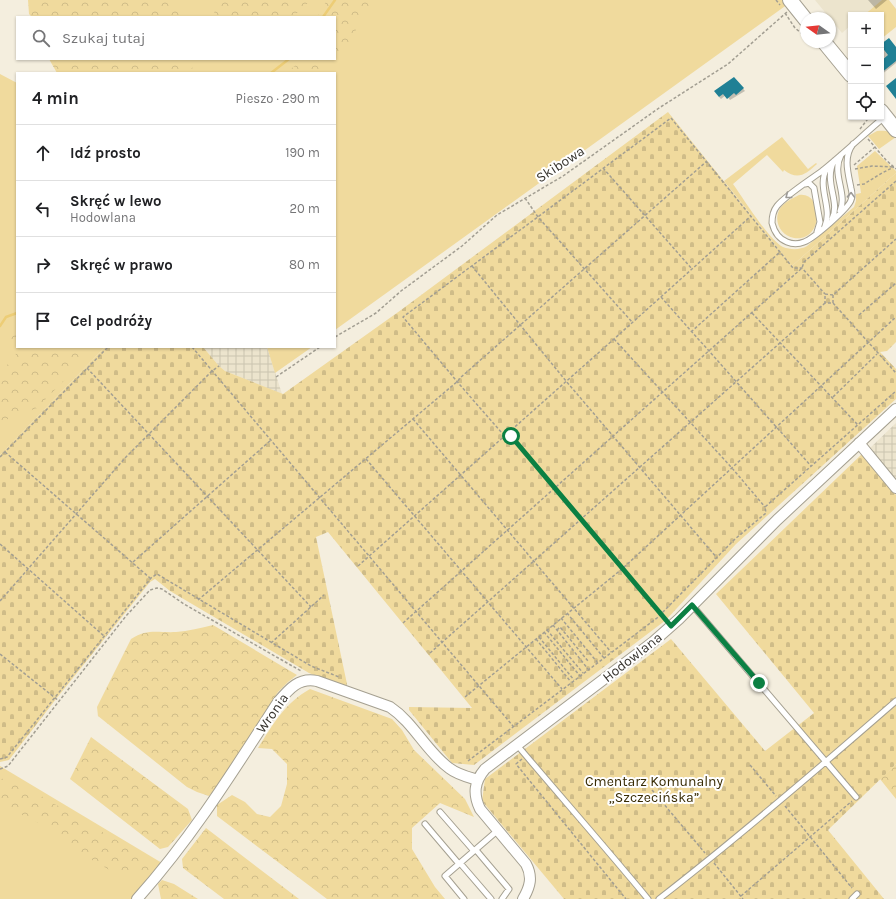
<!DOCTYPE html>
<html lang="pl">
<head>
<meta charset="utf-8">
<style>
	:root { --surface:#fff; --page:#f2f2f2; --text:#202124; --muted:#757577; --line:#e0e0e0 }
	body { margin:0; font-family:Karla,sans-serif; background:var(--page); color:var(--text) }
	.controls { position:absolute; right:12px; top:12px; display:grid; overflow:hidden; border-radius:0px; box-shadow:0 1px 3px #0004 }
	.controls button { width:36px; height:36px; display:grid; place-items:center; padding:0; border:0; border-bottom:1px solid var(--line); background:var(--surface); color:var(--text); font:20px sans-serif }
	.compass { position:absolute; left:800px; top:12px; width:36px; height:36px; border-radius:50%; background:var(--surface); box-shadow:0 1px 3px #0004; rotate:285deg }
	.stop { position:absolute; width:12px; height:12px; margin:-9px; border:3px solid #0b8043; border-radius:50%; background:#fff }
	.stop.end { background:#0b8043; border-color:#fff; box-shadow:0 1px 4px #0008 }
	.list { margin:0; padding:0; list-style:none }
	h2 { display:flex; justify-content:space-between; align-items:center; height:52px; margin:0; padding:0 16px; font-size:17px }
	h2 small { font-size:13px; font-weight:400; color:var(--muted) }
	.list li { display:grid; grid-template-columns:26px 1fr auto; gap:12px; align-items:center; box-sizing:border-box; height:56px; padding:0 16px; border-top:1px solid var(--line) }
	.list b { display:block; font-size:15px; white-space:nowrap }
	.list p { margin:0; font-size:13px; white-space:nowrap; color:var(--muted) }
	.list em { font-size:13px; font-style:normal; color:var(--muted) }
	.icon { flex:none; width:22px; height:22px; fill:none; stroke:currentColor; stroke-width:2; stroke-linecap:round; stroke-linejoin:round }
	.map { position:relative; flex:none; width:896px; height:899px; overflow:hidden }
	.search { position:absolute; background:var(--surface); box-shadow:0 1px 3px #0004; left:16px; top:16px; width:320px; height:44px; display:flex; align-items:center; gap:10px; box-sizing:border-box; padding:0 14px; border-radius:0px; color:var(--muted); font-size:15px }
	.panel { position:absolute; background:var(--surface); box-shadow:0 1px 3px #0004; left:16px; top:72px; width:320px; height:276px; border-radius:0px }
	.map>svg:first-child { display:block }
	.built { fill:#ece4cd }
	.industrial { fill:url(#industrial-grid) }
	.green { fill:#f0da9d }
	.forest { fill:url(#forest-crowns) }
	.cemetery { fill:url(#cemetery-stones) }
	.shadow { fill:#0003 }
	.lines { fill:none; stroke-linecap:round; stroke-linejoin:round }
	.stream { stroke:#edcd76; stroke-width:2.5 }
	.building { fill:#208095 }
	.lane-casing { stroke:#a5a091; stroke-width:7 }
	.street-casing { stroke:#a5a091; stroke-width:12 }
	.secondary-casing { stroke:#a5a091; stroke-width:16 }
	.path { stroke:#a29e92; stroke-width:1.5; stroke-dasharray:3 2; stroke-linecap:butt }
	.lane { stroke:#fff; stroke-width:5 }
	.street { stroke:#fff; stroke-width:10 }
	.secondary { stroke:#fff; stroke-width:14 }
	.oneway { stroke:#9c9a97 }
	.route { stroke:#0b8043; stroke-width:5 }
	.labels { text-anchor:middle; stroke-width:4; stroke-linejoin:round; paint-order:stroke }
	.street-label { font-size:14px; fill:#38352f; stroke:#fff }
	.park-label { font-size:14px; fill:#382b03; stroke:#fff }
</style>
</head>
<body>
<div class="map">
<svg width="896" height="899" viewBox="0 0 896 899">
	<defs>
		<pattern id="industrial-grid" width="8" height="8" patternUnits="userSpaceOnUse"><rect width="8" height="8" fill="#ece4cd"/><path d="M0 4h8M4 0v8" fill="none" stroke="#cbc4b0"/></pattern>
		<pattern id="forest-crowns" width="20" height="18" patternUnits="userSpaceOnUse"><rect width="20" height="18" fill="#f0da9d"/><path d="M2 6a3 3 0 1 1 6 0M12 15a3 3 0 1 1 6 0" fill="none" stroke="#cfbc88"/></pattern>
		<pattern id="cemetery-stones" width="16" height="16" patternUnits="userSpaceOnUse"><rect width="16" height="16" fill="#f0da9d"/><path d="M2 7V4a2 2 0 0 1 4 0v3zM10 15v-3a2 2 0 0 1 4 0v3z" fill="#cfbc88"/></pattern>
	</defs>
	<rect width="100%" height="100%" fill="#f4eede"/>
	<path class="built" d="M815,0H882L864,15H851V25L842,33Z"/>
	<path class="industrial" d="M203,347H267L282,394L225,371L219,366Z
		M896,423V483L869,449Z"/>
	<path class="green" d="M171,0H784L788,4L335,330V73H187L190,59H335V17H178Z
		M882,0H889L896,9V27L881,39V15H864Z
		M0,74L17,83V347H105L0,455Z
		M877,131C884,130 892,131 896,137L879,149L868,136Z
		M782,137L808,169L816,163L817,164C806,174 798,181 784,170L783,172L767,155L733,184C743,198 769,240 783,247C791,250 800,250 807,246L854,207L856,201V194L861,193L857,166L875,151L896,171V173L792,266L724,181Z
		M799,195C824,191 824,242 794,238C780,236 772,219 781,207C785,202 793,198 799,195Z
		M267,347H312L275,373Z
		M0,766L162,863L135,899H0Z"/>
	<path class="forest" d="M28,0H176L181,17H32L29,14Z
		M220,0H311L293,17H212Z
		M327,0H373L348,44L324,73H233L255,70L291,69L303,59H335V17H317Z
		M49,59H191L193,73H57Z
		M17,334V347H97L37,408L0,422V368L11,363L16,354L9,338Z
		M213,625L297,675L288,682L278,692L217,787L209,796L197,792L187,787L98,716L97,707L131,639C148,628 158,633 176,632C188,631 201,628 213,625Z
		M310,689L392,719L402,730L414,750L465,799L474,817L440,803L412,828V849L435,887L445,899H327L217,816V805L232,795L245,802L257,814L270,817L281,806L287,784V764L272,749L258,748C273,724 285,703 310,689Z
		M91,737L188,809L192,820L168,847L160,849L70,779Z
		M896,764V799L880,779Z
		M0,778L24,786L147,858L150,874L118,875L73,849L30,817L5,811L0,813Z
		M206,828L299,899H224L183,868L182,859Z
		M162,880L174,884L198,899H161L158,884Z"/>
	<path class="cemetery" d="M668,112L792,266L896,173V342L887,351L880,352L896,369V399L736,544L666,620L474,765L452,763L409,710V707L472,708L328,532L316,537L347,684L345,687L309,673L170,591L155,579L150,582L56,699L9,760L0,762V455L105,347H203L219,366L225,371L283,394L401,310Z
		M862,454L896,495V764L828,830L884,899H564L482,801L485,779L671,639L765,751L814,713L716,594Z"/>
	<path class="shadow" d="M868,0H887L876,9Z
		M881,45L896,49V63L881,75Z
		M734,78L745,91L730,100L726,95L721,99L719,97Z"/>
	<g class="lines">
		<path class="stream" d="M323,17L335,0
			M271,73L289,59
			M0,326L6,317L17,313"/>
	</g>
	<path class="building" d="M889,38L896,47V61L881,73V61L888,55L881,46V44Z
		M734,77L744,88L736,95L734,93L727,99L723,94L719,97L714,91Z
		M896,78V99L886,86Z"/>
	<g class="lines">
		<g class="lane-casing">
			<path id="lane" d="M853,144C843,157 848,173 851,188C852,192 853,196 851,200C849,208 813,239 804,242C799,244 792,244 787,242C779,239 774,231 772,223C772,217 773,211 777,206C786,195 810,180 822,171C843,154 862,136 882,119L884,117
				M805,184L809,183L814,188L820,222L817,232
				M840,211C848,194 831,174 841,155
				M832,219C841,202 823,182 834,161
				M825,226C833,207 816,187 827,168
				M692,605L856,797
				M517,745C561,797 605,847 648,899
				M440,812L474,851
				M425,824L459,864
				M476,850L509,889L502,899
				M460,863L491,899
				M464,899L445,876L497,831
				M659,899C740,836 818,769 896,701
				M852,899L857,894"/>
		</g>
		<g class="street-casing">
			<path id="street" d="M859,443L896,488
				M137,899C191,839 234,770 278,702C289,689 299,677 317,681L390,707C414,723 426,751 449,768C458,775 468,777 478,780
				M523,899C530,887 533,877 526,864L480,809C473,794 474,782 485,769L653,642L679,619L777,520L896,409"/>
		</g>
		<g class="secondary-casing">
			<path id="secondary" d="M790,0L806,20
				M824,42L851,75
				M881,111L896,130"/>
		</g>
		<path class="path" d="M776,0L780,5
			M785,13L795,28L806,37
			M860,129L867,120L868,117
			M868,139L886,160L896,169
			M854,165L875,147
			M603,168L692,269
			M855,169L872,166L893,167
			M857,185L864,184L882,173L894,167
			M525,198L538,217L632,322
			M472,266L566,381L717,558
			M833,295L825,294V303H833V295L896,239
			M661,297L811,466
			M833,303L896,373
			M752,313L858,425
			M859,315L896,283
			M691,332L780,252
			M335,337L376,313L401,291L462,246L497,215L563,176L659,108L728,64L787,12
			M614,339L732,468L765,507
			M192,347L513,726
			M87,368L311,607
			M276,377L320,347
			M833,397L877,354
			M413,419L611,652
			M5,452L150,578
			M0,457L108,347
			M366,459L562,689
			M0,544L104,636
			M133,562L271,440
			M358,566L614,339L751,216
			M198,600L458,381L460,378L707,161
			M0,601L125,458L212,371L219,366
			M567,613L604,658
			M561,618L597,662
			M665,619L511,436L502,433L460,385L403,317L671,118L793,268H802L825,294
			M403,623L802,268L804,262L896,181
			M553,625L588,669
			M547,630L583,673
			M557,630L560,627L588,661
			M544,632L580,676
			M539,637L574,680
			M536,639L571,682
			M271,643L324,595
			M430,653L825,303
			M0,654L59,701
			M465,697L622,569L896,317
			M0,759L7,757L151,578L157,574L311,666L339,677
			M522,759L516,764L626,899
			M468,761L657,618L735,539L766,513L765,507L896,391
			M750,765L776,796
			M0,769L8,766L126,616L150,590L157,588L162,589L184,604L301,671
			M652,790L705,853
			M785,806L852,888
			M714,863L743,899
			M741,896L852,801"/>
		<use href="#lane" class="lane"/>
		<use href="#street" class="street"/>
		<use href="#secondary" class="secondary"/>
	</g>
	<defs><path id="oneway-chevron" d="M-2-3.5L2.5 0L-2 3.5" fill="none" stroke-width="1.6" stroke-linecap="round" stroke-linejoin="round"/></defs>
	<g class="oneway">
		<use href="#oneway-chevron" transform="translate(851 195) rotate(-88)"/>
		<use href="#oneway-chevron" transform="translate(788 196) rotate(142)"/>
	</g>
	<g class="lines">
		<path class="route" d="M511,436L671,626L692,605L759,683"/>
	</g>
	<g class="labels">
		<g class="street-label">
			<text transform="translate(560 164) rotate(-33)" y="5">Skibowa</text>
			<text transform="translate(632 657) rotate(-38)" y="5">Hodowlana</text>
			<text transform="translate(272 713) rotate(-55)" y="5">Wronia</text>
		</g>
		<g class="park-label">
			<text x="654" y="786">Cmentarz Komunalny<tspan x="654" dy="16">„Szczecińska”</tspan></text>
		</g>
	</g>
</svg>
<div class="controls">
<button>+</button>
<button>−</button>
<button><svg class="icon" aria-label="locate" viewBox="0 0 24 24"><circle cx="12" cy="12" r="6"/><path d="M12 2v4M12 18v4M2 12h4M18 12h4"/></svg></button>
</div>
<svg class="compass" viewBox="-18 -18 36 36"><path d="M0-13l5 13h-10z" fill="#e53935"/><path d="M0 13l5-13h-10z" fill="#757577"/></svg>
<div class="stop" style="left:511px;top:436px"></div>
<div class="stop end" style="left:759px;top:683px"></div>
<div class="search"><svg class="icon" aria-label="search" viewBox="0 0 24 24"><circle cx="10" cy="10" r="6"/><path d="M15 15l6 6"/></svg>Szukaj tutaj</div>
<section class="panel">
<h2>4 min<small>Pieszo · 290 m</small></h2>
<ul class="list">
<li><svg class="icon" aria-label="ahead" viewBox="0 0 24 24"><path d="M12 20V5M6 11l6-6 6 6"/></svg><div><b>Idź prosto</b></div><em>190 m</em></li>
<li><svg class="icon" aria-label="left" viewBox="0 0 24 24"><path d="M17 20v-9H6M10 6l-5 5 5 5"/></svg><div><b>Skręć w lewo</b><p>Hodowlana</p></div><em>20 m</em></li>
<li><svg class="icon" aria-label="right" viewBox="0 0 24 24"><path d="M7 20v-9h11M14 6l5 5-5 5"/></svg><div><b>Skręć w prawo</b></div><em>80 m</em></li>
<li><svg class="icon" aria-label="arrive" viewBox="0 0 24 24"><path d="M6 21V4h12l-3 4 3 4H6"/></svg><div><b>Cel podróży</b></div></li>
</ul>
</section>
</div>
</body>
</html>
